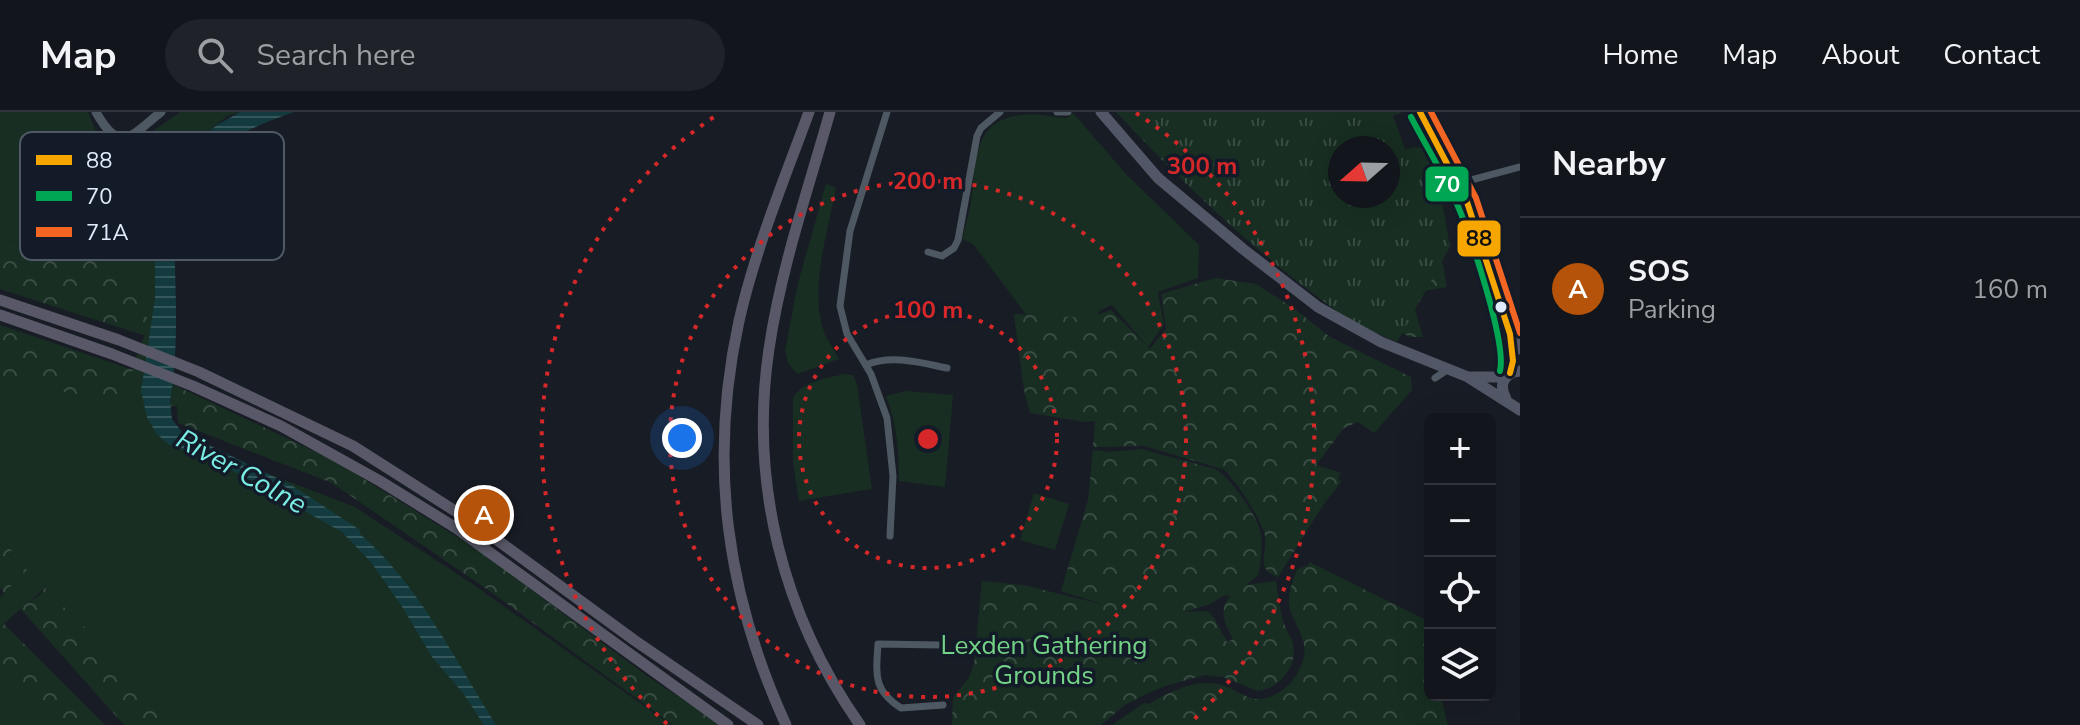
<!DOCTYPE html>
<html lang="en">
<head>
<meta charset="utf-8">
<style>
	:root { --surface:#12151b; --page:#1f2228; --text:#f1f3f6; --muted:#9c9fa3; --line:#31343a; --accent:#b45309 }
	body { margin:0; font-family:"Nunito Sans",sans-serif; background:var(--page); color:var(--text) }
	.controls { position:absolute; right:24px; bottom:24px; display:grid; overflow:hidden; border-radius:12px; box-shadow:0 8px 32px #0002 }
	.controls button { width:72px; height:72px; display:grid; place-items:center; padding:0; border:0; border-bottom:2px solid var(--line); background:var(--surface); color:var(--text); font:40px sans-serif }
	.compass { position:absolute; left:1328px; top:24px; width:72px; height:72px; border-radius:50%; background:var(--surface); box-shadow:0 8px 32px #0002; rotate:250deg }
	.you { position:absolute; left:682px; top:326px; width:28px; height:28px; margin:-20px; border:6px solid #fff; border-radius:50%; background:#1a73e8; box-shadow:0 0 0 12px #1a73e833 }
	.badge { display:grid; place-items:center; width:52px; height:52px; border-radius:50%; background:var(--accent); color:#fff; font-size:26px; font-weight:700 }
	.pin { position:absolute; translate:-50% -50%; border:4px solid #fff; box-shadow:0 2px 8px #0006 }
	.list { margin:0; padding:0; list-style:none }
	h2 { display:flex; justify-content:space-between; align-items:center; height:104px; margin:0; padding:0 32px; font-size:34px }
	h2 small { font-size:26px; font-weight:400; color:var(--muted) }
	.list li { display:grid; grid-template-columns:52px 1fr auto; gap:24px; align-items:center; box-sizing:border-box; height:144px; padding:0 32px; border-top:2px solid var(--line) }
	.list b { display:block; font-size:30px; white-space:nowrap }
	.list p { margin:0; font-size:26px; white-space:nowrap; color:var(--muted) }
	.list em { font-size:26px; font-style:normal; color:var(--muted) }
	.icon { flex:none; width:44px; height:44px; fill:none; stroke:currentColor; stroke-width:2; stroke-linecap:round; stroke-linejoin:round }
	.map { position:relative; flex:none; width:1520px; height:613px; overflow:hidden }
	header { display:flex; align-items:center; gap:48px; box-sizing:border-box; height:112px; padding:0 40px; background:var(--surface); border-bottom:2px solid var(--line) }
	header strong { font-size:38px }
	nav { display:flex; gap:44px; margin-inline-start:auto; font-size:28px }
	.search { width:560px; height:72px; background:var(--page); display:flex; align-items:center; gap:20px; box-sizing:border-box; padding:0 28px; border-radius:44px; color:var(--muted); font-size:30px }
	main { display:flex }
	aside { flex:1; background:var(--surface) }
	.map>svg:first-child { display:block }
	.green { fill:#182e22 }
	.forest { fill:url(#forest-crowns); fill-rule:evenodd }
	.park { fill:url(#park-tufts); fill-rule:evenodd }
	.water { fill:url(#water-rules) }
	.lines { fill:none; stroke-linecap:round; stroke-linejoin:round }
	.minor { stroke:#4e5862; stroke-width:7 }
	.tertiary { stroke:#4e5862; stroke-width:9 }
	.primary { stroke:#525768; stroke-width:11 }
	.trunk { stroke:#585868; stroke-width:11 }
	.bus-1-casing { stroke:#141b28; stroke-width:12 }
	.bus-2-casing { stroke:#141b28; stroke-width:12 }
	.bus-3-casing { stroke:#141b28; stroke-width:12 }
	.bus-1 { stroke:#f7a600; stroke-width:6 }
	.bus-2 { stroke:#00a651; stroke-width:6 }
	.bus-3 { stroke:#f26522; stroke-width:6 }
	.ring { fill:none; stroke:#d62828; stroke-width:4; stroke-dasharray:4 8 }
	.bus-dot { fill:#dfebfb; stroke:#141b28; stroke-width:3 }
	.labels { text-anchor:middle; stroke-width:7; stroke-linejoin:round; paint-order:stroke }
	.park-label { font-size:26px; fill:#73d387; stroke:#141b28 }
	.water-label { font-size:28px; font-style:italic; fill:#7aede5; stroke:#141b28 }
	.key { fill:#141b28; stroke:#515967; stroke-width:2 }
	.key-label { font-size:22px; fill:#dfebfb }
	.centre { fill:#d62828; stroke:#141b28; stroke-width:4 }
	.ring-label { font-size:24px; text-anchor:middle; font-weight:bold; fill:#d62828; stroke:#141b28; stroke-width:7; stroke-linejoin:round; paint-order:stroke }
	.line-badge { stroke:#141b28; stroke-width:3 }
	.badge-label { font-size:22px; text-anchor:middle; font-weight:bold; fill:#fff }
	.pale-badge-label { font-size:22px; text-anchor:middle; font-weight:bold; fill:#111 }
</style>
</head>
<body>
<header>
<strong>Map</strong>
<div class="search"><svg class="icon" aria-label="search" viewBox="0 0 24 24"><circle cx="10" cy="10" r="6"/><path d="M15 15l6 6"/></svg>Search here</div>
<nav><a>Home</a><a>Map</a><a>About</a><a>Contact</a></nav>
</header>
<main>
<div class="map">
<svg width="1520" height="613" viewBox="0 0 1520 613">
	<defs>
		<pattern id="forest-crowns" width="20" height="18" patternUnits="userSpaceOnUse" patternTransform="scale(2)"><rect width="20" height="18" fill="#182e22"/><path d="M2 6a3 3 0 1 1 6 0M12 15a3 3 0 1 1 6 0" fill="none" stroke="#394c43"/></pattern>
		<pattern id="park-tufts" width="24" height="20" patternUnits="userSpaceOnUse" patternTransform="scale(2)"><rect width="24" height="20" fill="#182e22"/><path d="M3 7l-1-3M5 7V3M7 7l1-3M15 17l-1-3M17 17v-4M19 17l1-3" fill="none" stroke="#394c43"/></pattern>
		<pattern id="water-rules" width="6" height="5" patternUnits="userSpaceOnUse" patternTransform="scale(2)"><rect width="6" height="5" fill="#133b3f"/><path d="M0 2.5h6" fill="none" stroke="#35585c"/></pattern>
	</defs>
	<rect width="100%" height="100%" fill="#181c24"/>
	<path class="green" d="M0,0H88L121,82L129,108L154,115L164,198L157,319L355,395L474,473L671,613H182L45,476L0,515V485L27,458L0,424V263L109,292L121,286L150,208L146,205C136,146 49,131 0,128Z
		M180,0H241L227,4L165,56L131,34Z
		M1073,1L1126,62L1199,133L1198,166L1158,180L1164,213L1148,235L1112,193L1100,198L1087,230L1034,213L973,132L962,127C965,115 969,102 971,90C977,52 971,7 1023,3C1037,1 1053,5 1067,6Z
		M826,72L836,76C828,119 811,170 822,213C825,226 833,236 839,247L797,262L788,251L785,239L798,171Z
		M843,262L853,263L857,272L872,377L799,389L793,351V286C803,269 825,267 843,262Z
		M906,279L953,283L945,375L899,369C899,339 897,312 886,284Z
		M1034,381L1069,392L1055,438L1020,428Z
		M0,563L46,613H0Z"/>
	<path class="forest" d="M0,128C50,132 135,145 146,205L151,208L146,224L0,177Z
		M1442,149L1447,175L1417,180L1413,191L1423,225H1410L1387,213Z
		M1215,166L1256,172L1296,198L1330,225L1411,265L1412,278L1374,321L1358,310L1344,316L1316,353L1341,361L1338,365L1341,370L1323,393L1278,465C1251,456 1272,436 1263,417C1254,396 1239,375 1225,358L1144,334L1093,335L1095,309L1085,310L1030,301L1024,278L1014,202L1090,206L1111,198L1150,237L1166,217L1161,182Z
		M0,213L133,258L121,286L109,292L0,263Z
		M172,272L335,349L475,436L650,566L721,613H673L491,480L332,371L178,311L177,294H170Z
		M1141,337L1215,357C1230,365 1255,401 1260,418C1264,430 1260,450 1259,462L1246,473L1276,469C1278,484 1280,500 1285,514C1287,521 1292,525 1293,532C1298,554 1280,576 1258,579L1223,565L1205,563L1165,574L1146,582L1125,593L1101,613H952L953,585L969,566L974,552L982,469L1023,473L1105,493L1061,479L1088,388L1093,338L1108,340ZM1225,483L1230,484C1218,499 1225,512 1233,527L1227,530L1214,506L1208,499L1184,500L1210,492Z
		M0,424L27,458L4,481L0,476Z
		M1309,450L1430,510V583H1440L1448,613H1112L1144,591L1149,592C1165,582 1185,572 1206,571C1240,570 1250,604 1285,576C1294,569 1301,557 1304,545C1308,525 1292,511 1289,492C1288,479 1293,469 1297,457L1309,453Z
		M45,476L182,613H124L20,496L40,483Z
		M4,512L105,613H46L0,563V515Z"/>
	<path class="park" d="M1116,0H1403L1393,4L1405,37L1432,34L1450,135L1397,230C1382,223 1366,217 1352,209C1269,154 1184,73 1116,0ZM1340,36H1388V84H1340Z"/>
	<path class="water" d="M240,0H294C239,19 214,34 174,77C172,147 182,219 170,289L172,307L182,320L291,373L360,418V422C419,473 455,548 496,613H484L463,581L432,545L403,496L371,450L342,420L228,356L168,332L156,321L147,305L141,279L155,187V64L217,13Z"/>
	<g class="lines">
		<path class="minor" d="M887,0L850,119L840,194L847,222L871,262L887,306L893,364L890,424
			M1057,0H1068
			M1460,71L1520,55
			M928,140L942,144L954,136L958,128L977,24L981,16L1000,0
			M866,253C891,242 922,251 947,256
			M1435,266L1447,258
			M941,533L878,532C876,563 873,578 901,596L943,593"/>
		<path class="tertiary" d="M96,0C120,43 131,24 161,0"/>
		<path class="primary" d="M1101,0L1158,66L1243,137L1318,195L1381,230L1468,265L1520,298
			M1420,0L1460,71L1503,204L1510,222L1520,237
			M1510,261L1513,249L1510,226
			M1468,265H1504
			M1506,287C1498,272 1504,261 1520,259"/>
		<path class="trunk" d="M830,0C808,78 781,156 769,237C749,371 783,503 860,613
			M0,188L119,228L199,260L353,334L474,411L634,528L758,613
			M0,203L112,242L193,274L281,314L380,369L456,416L728,613
			M786,613C726,482 708,350 739,209C755,138 784,68 809,0"/>
		<g class="bus-1-casing">
			<path id="bus-1" d="M1420,0L1467,90L1510,222L1513,249L1510,261"/>
		</g>
		<g class="bus-2-casing">
			<path id="bus-2" d="M1411,5C1426,34 1444,63 1457,92C1470,122 1507,231 1500,259"/>
		</g>
		<g class="bus-3-casing">
			<path id="bus-3" d="M1431,0L1476,86L1520,221"/>
		</g>
		<use href="#bus-1" class="bus-1"/>
		<use href="#bus-2" class="bus-2"/>
		<use href="#bus-3" class="bus-3"/>
	</g>
	<g class="ring">
		<circle cx="928" cy="327" r="129"/>
		<circle cx="928" cy="327" r="258"/>
		<path d="M667 612A387 387 0 0 1 720 1M1136 1A387 387 0 0 1 1189 612"/>
	</g>
	<circle class="bus-dot" cx="1501" cy="195" r="7"/>
	<g class="labels">
		<g class="park-label">
			<text x="1044" y="542">Lexden Gathering<tspan x="1044" dy="30">Grounds</tspan></text>
		</g>
		<g class="water-label">
			<text transform="translate(242 359) rotate(29)" y="10">River Colne</text>
		</g>
	</g>
	<rect x="20" y="20" width="264" height="128" rx="12" class="key"/>
	<rect x="36" y="43" width="36" height="10" fill="#f7a600"/>
	<rect x="36" y="79" width="36" height="10" fill="#00a651"/>
	<rect x="36" y="115" width="36" height="10" fill="#f26522"/>
	<g class="key-label">
		<text x="86" y="56">88</text>
		<text x="86" y="92">70</text>
		<text x="86" y="128">71A</text>
	</g>
	<circle cx="928" cy="327" r="12" class="centre"/>
	<g class="ring-label">
		<text x="1202" y="62">300 m</text>
		<text x="928" y="77">200 m</text>
		<text x="928" y="206">100 m</text>
	</g>
	<g class="line-badge">
		<rect x="1424" y="53" width="46" height="38" rx="8" fill="#00a651"/>
		<rect x="1456" y="107" width="46" height="39" rx="8" fill="#f7a600"/>
	</g>
	<g class="badge-label">
		<text x="1447" y="80">70</text>
	</g>
	<g class="pale-badge-label">
		<text x="1479" y="134">88</text>
	</g>
</svg>
<div class="controls">
<button>+</button>
<button>−</button>
<button><svg class="icon" aria-label="locate" viewBox="0 0 24 24"><circle cx="12" cy="12" r="6"/><path d="M12 2v4M12 18v4M2 12h4M18 12h4"/></svg></button>
<button><svg class="icon" aria-label="layers" viewBox="0 0 24 24"><path d="M12 4l9 5-9 5-9-5zM3 14l9 5 9-5"/></svg></button>
</div>
<svg class="compass" viewBox="-18 -18 36 36"><path d="M0-13l5 13h-10z" fill="#e53935"/><path d="M0 13l5-13h-10z" fill="#9c9fa3"/></svg>
<div class="you"></div>
<div class="pin badge" style="left:484px;top:403px">A</div>
</div>
<aside>
<h2>Nearby<small></small></h2>
<ul class="list">
<li><span class="badge">A</span><div><b>SOS</b><p>Parking</p></div><em>160 m</em></li>
</ul>
</aside>
</main>
</body>
</html>
